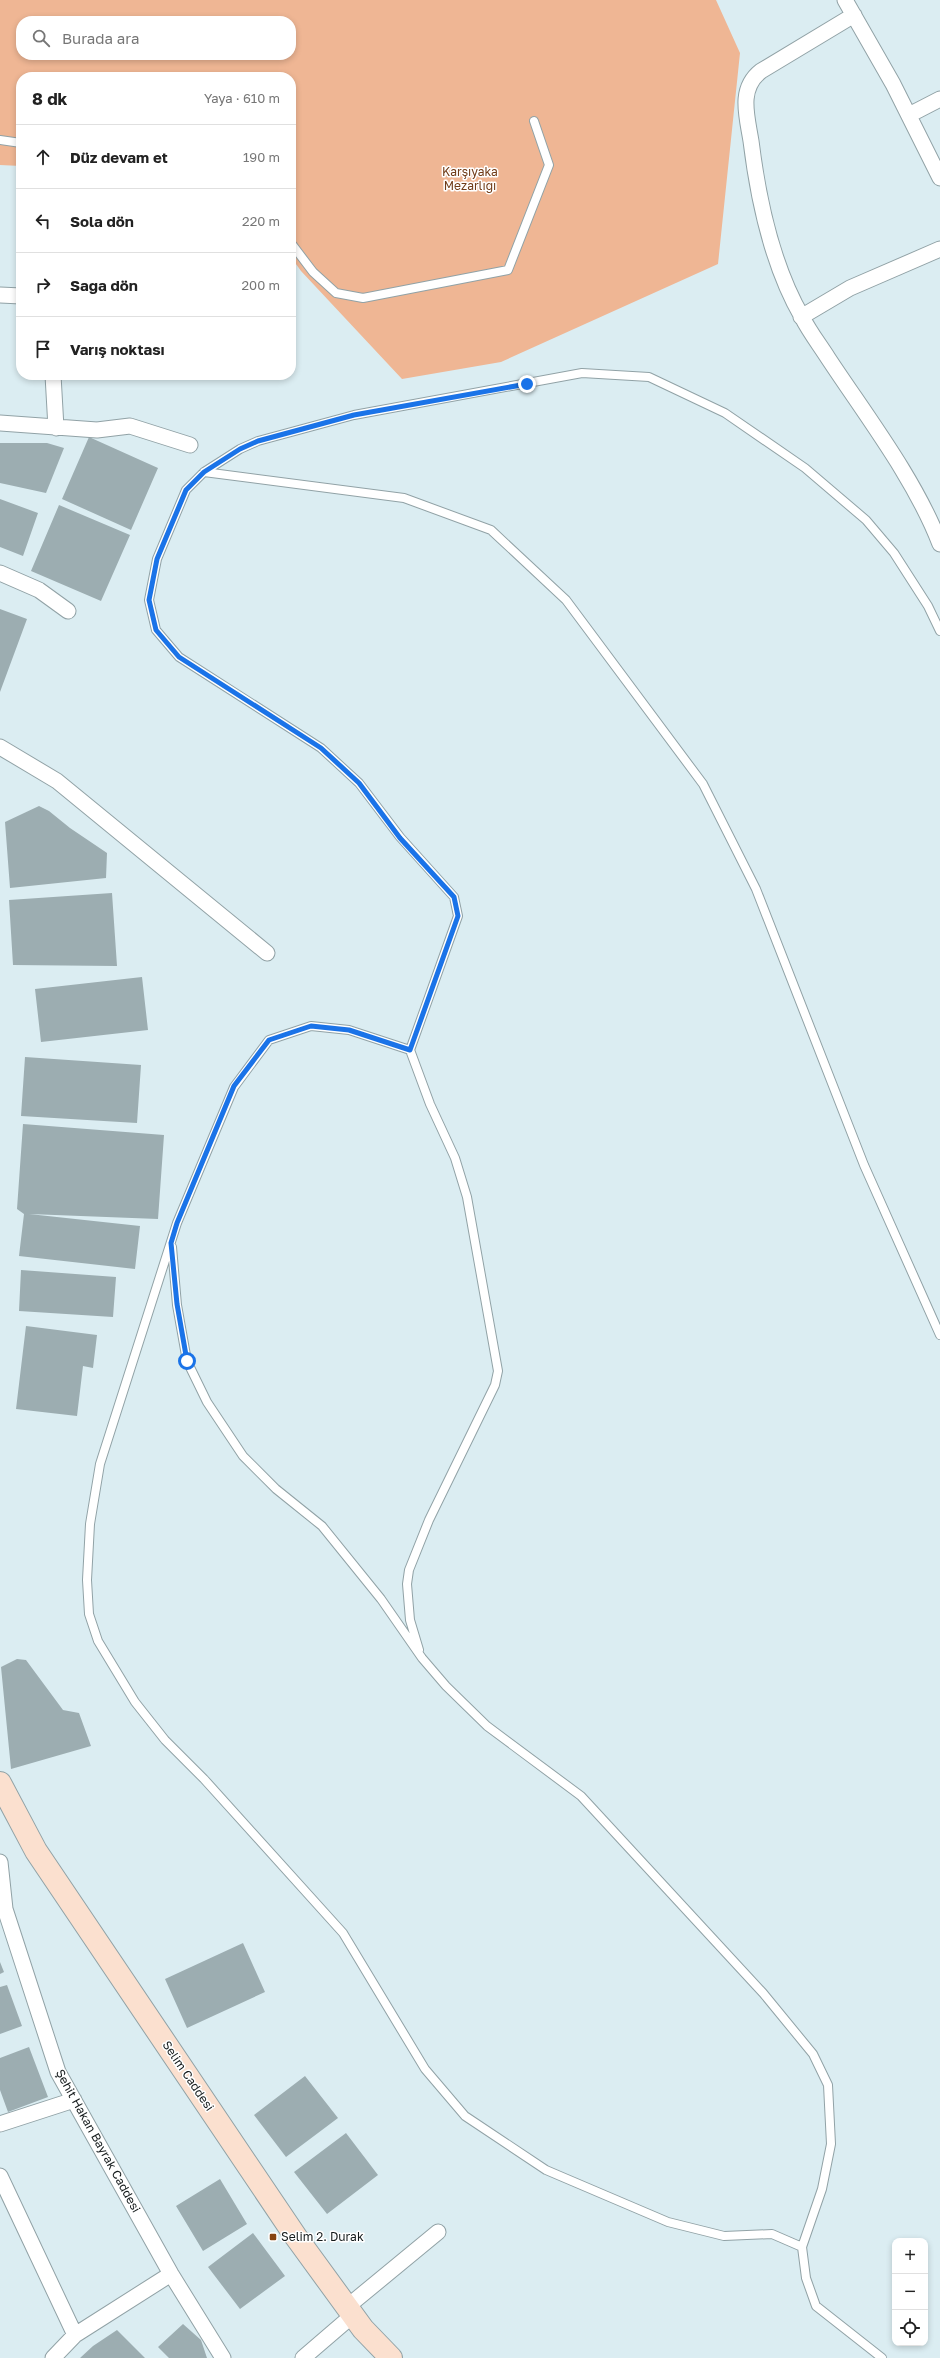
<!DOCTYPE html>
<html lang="tr">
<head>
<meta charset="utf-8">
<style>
	:root { --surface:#fff; --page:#f2f2f2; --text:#222; --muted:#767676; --line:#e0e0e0 }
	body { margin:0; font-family:"Golos Text",sans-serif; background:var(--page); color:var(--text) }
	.controls { position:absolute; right:12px; bottom:12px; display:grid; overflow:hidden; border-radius:8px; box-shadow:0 2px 6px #0003 }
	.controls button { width:36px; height:36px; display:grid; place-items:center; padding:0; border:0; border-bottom:1px solid var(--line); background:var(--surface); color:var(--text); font:20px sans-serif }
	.stop { position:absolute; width:12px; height:12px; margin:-9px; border:3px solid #1a73e8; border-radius:50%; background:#fff }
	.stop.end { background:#1a73e8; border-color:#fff; box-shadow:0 1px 4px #0008 }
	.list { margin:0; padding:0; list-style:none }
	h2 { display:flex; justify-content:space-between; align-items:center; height:52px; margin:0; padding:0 16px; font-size:17px }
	h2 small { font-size:13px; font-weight:400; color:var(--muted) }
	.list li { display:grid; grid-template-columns:26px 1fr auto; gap:12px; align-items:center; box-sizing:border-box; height:64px; padding:0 16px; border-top:1px solid var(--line) }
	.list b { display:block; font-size:15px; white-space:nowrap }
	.list em { font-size:13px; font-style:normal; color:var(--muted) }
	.icon { flex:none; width:22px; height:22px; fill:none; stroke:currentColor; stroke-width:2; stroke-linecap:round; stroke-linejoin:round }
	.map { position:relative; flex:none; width:940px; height:2358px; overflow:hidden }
	.search { position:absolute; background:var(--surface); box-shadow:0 2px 6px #0003; left:16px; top:16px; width:280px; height:44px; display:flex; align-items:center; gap:10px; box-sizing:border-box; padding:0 14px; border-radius:16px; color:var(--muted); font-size:15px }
	.panel { position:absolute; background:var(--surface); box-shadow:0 2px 6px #0003; left:16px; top:72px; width:280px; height:308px; border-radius:16px }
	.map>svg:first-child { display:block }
	.green { fill:#efb694; fill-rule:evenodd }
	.building { fill:#9cadb1 }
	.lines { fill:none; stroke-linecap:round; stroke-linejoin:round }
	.service-casing { stroke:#91a2a6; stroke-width:10 }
	.minor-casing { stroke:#91a2a6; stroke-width:17 }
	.secondary-casing { stroke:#91a2a6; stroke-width:24 }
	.service { stroke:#fff; stroke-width:8 }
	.minor { stroke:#fff; stroke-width:15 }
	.secondary { stroke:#fbe0cf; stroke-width:22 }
	.route { stroke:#1a73e8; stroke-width:5 }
	.poi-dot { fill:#864412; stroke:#fff; stroke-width:1.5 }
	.labels { text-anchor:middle; stroke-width:3; stroke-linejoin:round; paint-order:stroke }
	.park-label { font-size:12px; fill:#703b17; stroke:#fff }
	.street-label { font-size:12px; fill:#141a1b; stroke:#fff }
	.poi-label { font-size:12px; fill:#141a1b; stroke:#fff; text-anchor:start }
</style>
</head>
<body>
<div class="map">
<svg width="940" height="2358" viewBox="0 0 940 2358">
	<rect width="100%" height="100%" fill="#dbedf2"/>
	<path class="green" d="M0,0H716L740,53L718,264L501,362L402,379L301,271L291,257V77H21V166L0,165ZM21,21H291V55H21Z"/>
	<path class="building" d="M89,437L158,468L131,530L62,499Z
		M0,443H47L64,448L46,493L0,483Z
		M0,499L38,513L23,556L0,547Z
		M59,505L130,535L101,601L31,571Z
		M0,609L27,619L0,692Z
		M39,806L49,811L70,828L107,853L106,878L10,888L5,822Z
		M112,893L117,966L13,965L9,900Z
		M142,977L148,1030L41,1042L35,989Z
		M25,1057L141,1065L137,1123L21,1116Z
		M23,1124L164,1135L158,1219L29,1214L140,1226L135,1269L19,1256L24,1214L17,1209Z
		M21,1270L116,1277L113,1317L19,1311Z
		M26,1326L97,1335L93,1368L83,1366L77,1416L16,1409Z
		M17,1659L26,1660L63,1710L79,1713L91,1746L11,1769L1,1667Z
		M243,1943L265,1992L187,2028L165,1979Z
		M0,1962L4,1972L0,1974Z
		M7,1985L22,2026L0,2034V1987Z
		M29,2047L48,2097L8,2112L0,2090V2058Z
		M305,2076L338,2118L286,2157L254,2115Z
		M346,2133L378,2175L327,2214L294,2172Z
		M220,2179L247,2224L203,2251L176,2206Z
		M253,2233L285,2276L240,2309L208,2267Z
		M183,2324L201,2340L207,2358H169L158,2347Z
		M117,2330L145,2358H80L93,2346Z"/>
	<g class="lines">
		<g class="service-casing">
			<path id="service" d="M0,140L21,143
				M291,243L313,272L336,293L363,298L508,270L549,165L534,121
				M204,472L404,498L491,530L566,600L703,784L756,889L864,1165L940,1335
				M410,1050L430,1104L455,1158L467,1197L498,1371L495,1385L429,1520L409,1570L407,1584L410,1620L419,1650
				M172,1247L177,1305L187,1361L207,1402L243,1456L276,1489L322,1526L381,1599L422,1658L446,1686L487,1726L581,1796L763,1993L813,2054L828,2085L831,2144L822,2189L802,2247L806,2278L816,2306L882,2358
				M802,2247L772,2234L724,2236L668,2222L546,2170L465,2116L425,2069L343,1933L204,1779L165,1740L135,1702L98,1641L89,1614L87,1580L90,1524L100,1464L177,1223L234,1087L269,1040L311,1026L349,1030L410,1050L458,916L454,897L400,837L359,783L321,748L179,657L156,630L149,600L157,559L186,490L204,472L240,449L258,441L354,415L582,373L649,377L725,413L805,468L866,520L894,553L928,606L940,631"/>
		</g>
		<g class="minor-casing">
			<path id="minor" d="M845,0L893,84L940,178
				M854,15L761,71C738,89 747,116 751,141C758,198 773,267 802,317C809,331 819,344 828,358C867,417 915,479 940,544
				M909,115L940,99
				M0,295L21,296
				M801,317L850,288L940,249
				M53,375L56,428
				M0,423L97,430L130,426L190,445
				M0,573L39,590L68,611
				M0,747L57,781L267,953
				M0,1862L5,1909L58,2072L171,2274L223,2358
				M0,2124L74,2100
				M0,2176L75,2335
				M347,2307L438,2232
				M53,2358L75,2335L171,2274
				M303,2358L353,2315"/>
		</g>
		<g class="secondary-casing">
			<path id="secondary" d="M0,1783L36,1851L296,2237L363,2329L391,2358"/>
		</g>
		<use href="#service" class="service"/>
		<use href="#minor" class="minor"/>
		<use href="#secondary" class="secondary"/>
	</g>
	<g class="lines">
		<path class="route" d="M187,1361L177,1304L171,1243L177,1223L234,1086L269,1040L311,1026L349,1030L410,1050L458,916L454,897L400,838L359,783L321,748L179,657L156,630L149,600L157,559L186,490L204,472L240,449L258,441L354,415L527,384"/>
	</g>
	<rect class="poi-dot" x="269" y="2233" width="8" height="8" rx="2"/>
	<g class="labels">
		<g class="park-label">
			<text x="470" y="176">Karşıyaka<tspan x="470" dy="14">Mezarlığı</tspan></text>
		</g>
		<g class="street-label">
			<text transform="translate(188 2076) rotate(56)" y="4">Selim Caddesi</text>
			<text transform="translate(98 2141) rotate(61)" y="4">Şehit Hakan Bayrak Caddesi</text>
		</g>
		<g class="poi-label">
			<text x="281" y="2241">Selim 2. Durak</text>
		</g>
	</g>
</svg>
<div class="controls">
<button>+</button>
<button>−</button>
<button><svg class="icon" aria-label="locate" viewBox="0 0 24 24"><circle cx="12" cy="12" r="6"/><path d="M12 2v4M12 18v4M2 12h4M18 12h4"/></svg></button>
</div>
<div class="stop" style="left:187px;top:1361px"></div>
<div class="stop end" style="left:527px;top:384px"></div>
<div class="search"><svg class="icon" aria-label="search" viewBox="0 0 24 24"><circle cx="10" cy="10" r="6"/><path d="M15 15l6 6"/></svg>Burada ara</div>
<section class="panel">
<h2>8 dk<small>Yaya · 610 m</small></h2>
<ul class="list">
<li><svg class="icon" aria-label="ahead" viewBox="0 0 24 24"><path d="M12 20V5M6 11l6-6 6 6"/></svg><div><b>Düz devam et</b></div><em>190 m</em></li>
<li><svg class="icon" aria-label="left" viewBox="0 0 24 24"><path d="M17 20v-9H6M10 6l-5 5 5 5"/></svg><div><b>Sola dön</b></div><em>220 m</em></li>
<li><svg class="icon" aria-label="right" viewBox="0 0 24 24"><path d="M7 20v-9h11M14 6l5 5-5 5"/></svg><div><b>Sağa dön</b></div><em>200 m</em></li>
<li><svg class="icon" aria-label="arrive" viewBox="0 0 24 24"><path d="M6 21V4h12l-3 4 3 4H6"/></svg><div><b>Varış noktası</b></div></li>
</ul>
</section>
</div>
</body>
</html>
